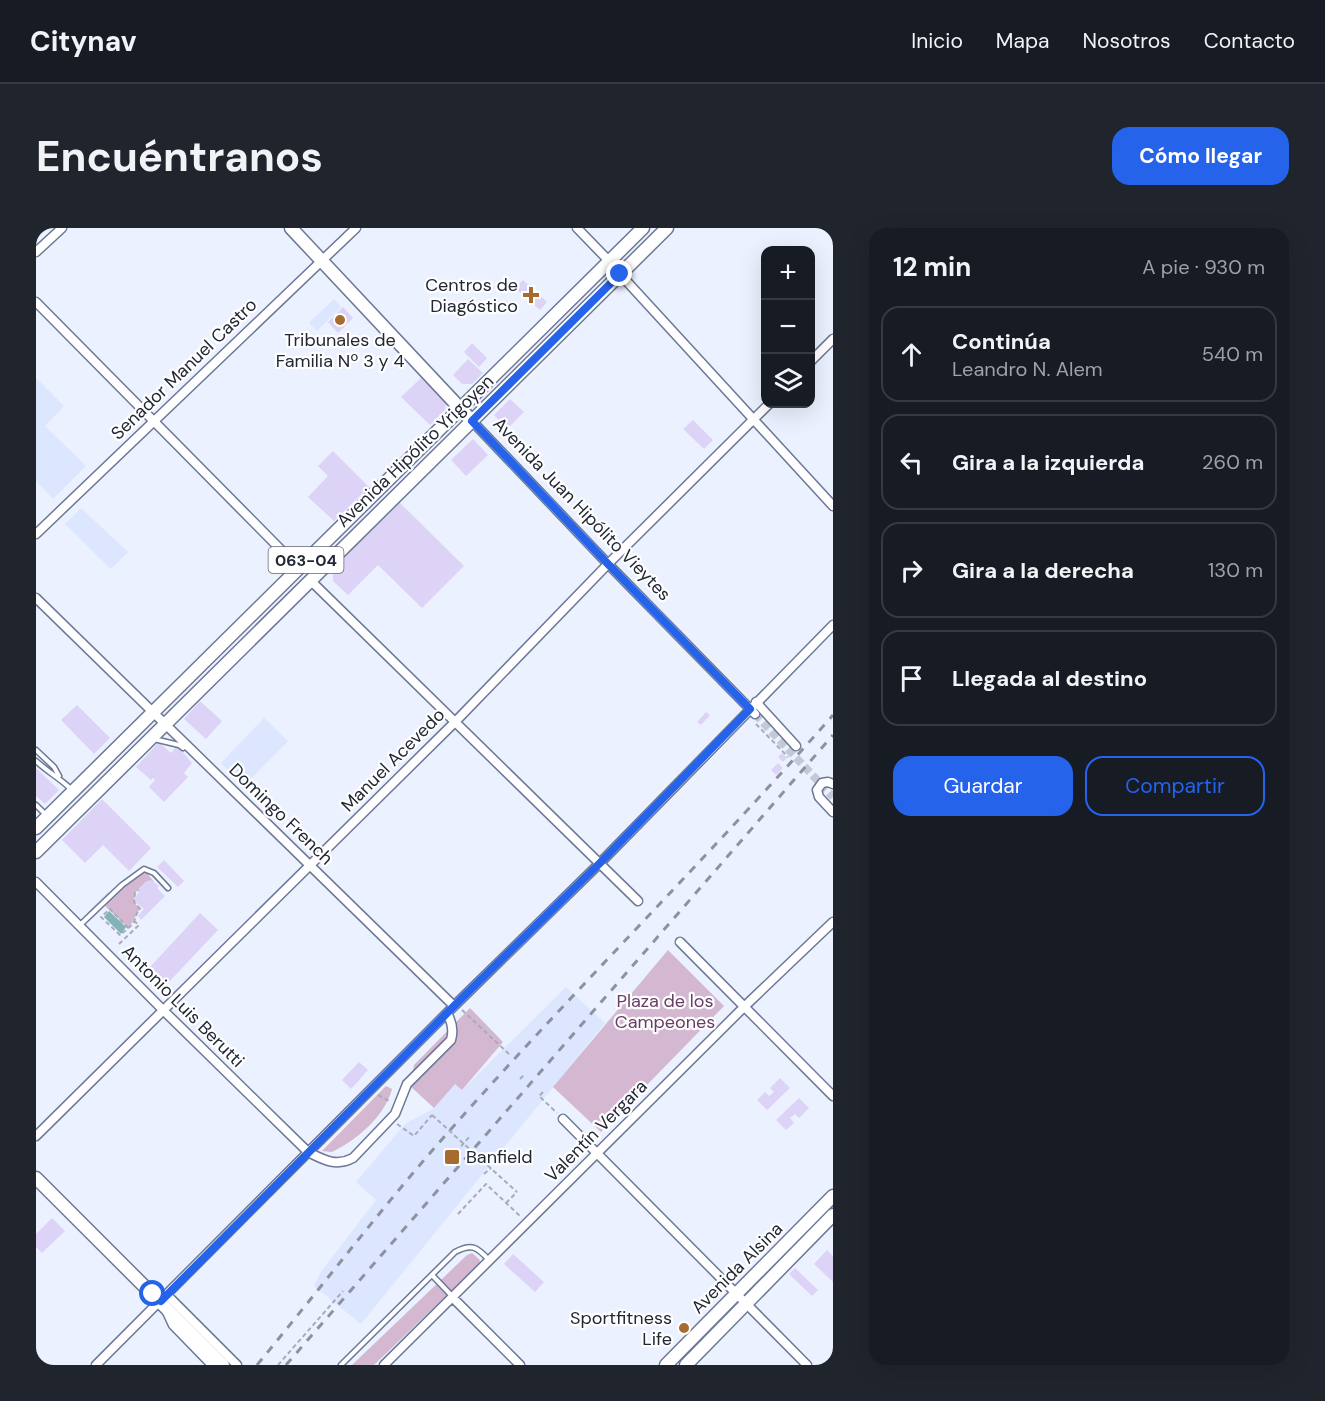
<!DOCTYPE html>
<html lang="es">
<head>
<meta charset="utf-8">
<style>
	:root { --surface:#171b24; --page:#20242c; --text:#f1f3f6; --muted:#9ea1a6; --line:#363941; --accent:#2563eb }
	body { margin:0; font-family:"DM Sans",sans-serif; background:var(--page); color:var(--text) }
	.controls { position:absolute; right:18px; top:18px; display:grid; overflow:hidden; border-radius:12px; box-shadow:0 6px 24px #0002 }
	.controls button { width:54px; height:54px; display:grid; place-items:center; padding:0; border:0; border-bottom:2px solid var(--line); background:var(--surface); color:var(--text); font:30px sans-serif }
	.stop { position:absolute; width:18px; height:18px; margin:-14px; border:4px solid #2563eb; border-radius:50%; background:#fff }
	.stop.end { background:#2563eb; border-color:#fff; box-shadow:0 2px 6px #0008 }
	.list { margin:0; padding:0; list-style:none }
	h2 { display:flex; justify-content:space-between; align-items:center; height:78px; margin:0; padding:0 24px; font-size:26px }
	h2 small { font-size:20px; font-weight:400; color:var(--muted) }
	.list li { display:grid; grid-template-columns:39px 1fr auto; gap:18px; align-items:center; box-sizing:border-box; height:96px; margin:0 12px 12px; padding:0 12px; border:2px solid var(--line); border-radius:18px }
	.list b { display:block; font-size:22px; white-space:nowrap }
	.list p { margin:0; font-size:20px; white-space:nowrap; color:var(--muted) }
	.list em { font-size:20px; font-style:normal; color:var(--muted) }
	.actions { display:flex; gap:12px; padding:18px 24px }
	.actions a { flex:1; padding:14px 0; border:2px solid var(--accent); border-radius:18px; text-align:center; font-size:21px; color:var(--accent) }
	.actions .main { background:var(--accent); color:#fff }
	.icon { flex:none; width:33px; height:33px; fill:none; stroke:currentColor; stroke-width:2; stroke-linecap:round; stroke-linejoin:round }
	.map { position:relative; flex:none; width:797px; height:1137px; overflow:hidden; border-radius:18px }
	header { display:flex; align-items:center; gap:36px; box-sizing:border-box; height:84px; padding:0 30px; background:var(--surface); border-bottom:2px solid var(--line) }
	header strong { font-size:28px }
	nav { display:flex; gap:33px; margin-inline-start:auto; font-size:21px }
	.intro { display:flex; align-items:center; justify-content:space-between; box-sizing:border-box; height:144px; padding:0 36px }
	h1 { margin:0; font-size:42px }
	.button { padding:15px 27px; border-radius:18px; background:var(--accent); color:#fff; font-size:21px; font-weight:700 }
	main { display:flex; gap:36px; padding:0 36px }
	aside { flex:1; background:var(--surface); border-radius:18px; box-shadow:0 6px 24px #0002 }
	.map>svg:first-child { display:block }
	.built { fill:#dce6ff }
	.green { fill:#d4b7d1 }
	.water { fill:#83b3b9 }
	.building { fill:#dcd3f6 }
	.lines { fill:none; stroke-linecap:round; stroke-linejoin:round }
	.street-tunnel { stroke:#c3c9d6; stroke-width:8; stroke-dasharray:8 4; stroke-linecap:butt }
	.lane-casing { stroke:#6c7896; stroke-width:7 }
	.street-casing { stroke:#6c7896; stroke-width:11 }
	.secondary-casing { stroke:#6c7896; stroke-width:15 }
	.primary-casing { stroke:#6c7896; stroke-width:15 }
	.path { stroke:#a7acb9; stroke-width:2; stroke-dasharray:4.5 3; stroke-linecap:butt }
	.lane { stroke:#fff; stroke-width:4 }
	.street { stroke:#fff; stroke-width:8 }
	.secondary { stroke:#fff; stroke-width:12 }
	.primary { stroke:#fff; stroke-width:12 }
	.rail { stroke:#8d929f; stroke-width:3; stroke-dasharray:8 8; stroke-linecap:butt }
	.path-bridge { stroke:#a7acb9; stroke-width:2; stroke-dasharray:4.5 3; stroke-linecap:butt }
	.route { stroke:#2563eb; stroke-width:8 }
	.poi-dot { fill:#a76a2f; stroke:#fefefe; stroke-width:2 }
	.labels { text-anchor:middle; stroke-width:4.5; stroke-linejoin:round; paint-order:stroke }
	.shield { fill:#fefefe; stroke:#646871; stroke-width:1.5 }
	.shield-label { font-size:16px; font-weight:bold; fill:#222734 }
	.poi-label { font-size:18px; fill:#222734; stroke:#fefefe; text-anchor:end }
	.street-label { font-size:18px; fill:#222734; stroke:#fefefe }
	.park-label { font-size:18px; fill:#663d64; stroke:#fefefe }
</style>
</head>
<body>
<header>
<strong>Citynav</strong>
<nav><a>Inicio</a><a>Mapa</a><a>Nosotros</a><a>Contacto</a></nav>
</header>
<div class="intro"><h1>Encuéntranos</h1><a class="button">Cómo llegar</a></div>
<main>
<div class="map">
<svg width="797" height="1137" viewBox="0 0 797 1137">
	<rect width="100%" height="100%" fill="#ebf1fe"/>
	<path class="built" d="M298,71L305,79L281,103L273,95Z
		M0,150L28,178L9,198L50,238L17,271L0,253Z
		M45,280L92,324L75,341L29,296Z
		M228,490L252,513L208,558L185,535Z
		M530,759L569,795L325,1096L278,1058L284,1045L340,972L320,954L369,896L398,880L419,855L426,862Z"/>
	<path class="green" d="M108,641L118,654L111,653L99,665L98,674L104,681C99,687 98,694 92,700L69,678L86,657Z
		M632,722L688,778L565,904L517,859Z
		M434,780L467,814L426,862L419,856L398,880L374,858L378,837Z
		M350,858L356,861C349,888 321,912 296,924L286,923Z
		M436,1025L444,1032L443,1036L338,1137H316L431,1027Z"/>
	<path class="water" d="M73,683L90,699L85,706L68,689Z"/>
	<path class="building" d="M487,52L511,74L504,82L479,60Z
		M307,79L317,90L302,105L292,94Z
		M436,115L451,130L443,139L428,124Z
		M432,131L447,145L436,156H426L417,147Z
		M385,150L410,174L409,182L394,197L365,169Z
		M474,171L488,184L471,201L458,187Z
		M657,192L677,212L668,221L647,201Z
		M437,211L452,227L430,248L415,232Z
		M297,223L333,259L298,293L272,269L292,248L282,238Z
		M363,274L428,338L386,380L342,337L312,367L297,353V340Z
		M164,473L186,493L170,511L148,491Z
		M41,477L74,510L58,526L25,492Z
		M670,484L674,487L665,497L661,494Z
		M123,514L135,525L140,519L145,522L156,535L148,545L152,549L128,574L113,559L119,552L117,550L115,552L100,539Z
		M746,525L751,530L747,534L742,529Z
		M742,535L747,540L740,547L735,542Z
		M0,540L23,562L9,576L0,568Z
		M66,571L115,620L93,643L67,617L49,635L26,612Z
		M128,632L148,653L142,659L121,639Z
		M115,652L123,658L121,660L129,668L105,692L102,688L108,681L99,674V670L104,662L102,661L111,653Z
		M72,664L77,669L57,690L51,685Z
		M164,685L182,702L132,755L114,739Z
		M323,834L332,842L315,861L306,852Z
		M744,850L754,860L731,882L721,872L729,864L733,868L738,864L734,860Z
		M763,870L773,880L763,890L759,886L754,890L758,895L750,902L740,892Z
		M16,990L29,1003L6,1025L0,1019V1006Z
		M791,1022L797,1028V1054L778,1036Z
		M477,1026L508,1054L499,1064L468,1036Z
		M759,1040L782,1062L776,1068L753,1046Z"/>
	<g class="lines">
		<path class="street-tunnel" d="M719,486L797,569"/>
		<g class="lane-casing">
			<path id="lane" d="M118,511L143,517L147,520
				M0,522L18,539L23,548
				M0,533C12,544 25,551 36,562
				M0,577L10,587
				M44,697L86,657L108,641L118,645L132,660
				M396,1047L416,1068
				M305,1137L419,1024C436,1015 441,1019 453,1032"/>
		</g>
		<g class="street-casing">
			<path id="street" d="M541,0L573,33
				M0,24L26,0
				M584,46L797,278
				M0,74L263,340
				M774,134L797,111
				M436,193L572,336L719,486
				M0,306L320,0
				M274,352L602,673
				M0,370L418,778
				M720,474L760,518
				M797,556L792,554L786,555L781,562L783,569L797,584
				M0,654L127,782L272,924C288,932 300,939 317,930L359,886L371,856L415,812C418,802 416,794 411,785
				M644,714L797,868
				M527,891L771,1137
				M0,908L419,494L572,336L733,176
				M131,1067L201,1137
				M416,1069L484,1137
				M131,1084L137,1097L176,1137
				M60,1137L418,778L564,635L797,397
				M348,1137L709,778L797,694"/>
		</g>
		<g class="secondary-casing">
			<path id="secondary" d="M255,0L436,193
				M0,950L187,1137
				M630,1137L797,968
				M650,1137L797,987"/>
		</g>
		<g class="primary-casing">
			<path id="primary" d="M0,600L607,0
				M0,624L631,0"/>
		</g>
		<path class="path" d="M720,496L752,529
			M92,700L74,681L65,689L84,707C88,703 95,699 98,694C100,689 100,685 104,681L98,674L99,665L103,662
			M83,716L103,697L98,693
			M426,782L473,826
			M484,851L488,847
			M507,864L503,868L521,885
			M342,867L355,874
			M361,896L378,908L396,887
			M420,924L435,907
			M448,946L455,940
			M470,975L481,964
			M422,986L450,956L484,988
			M242,1137L307,1063"/>
		<use href="#lane" class="lane"/>
		<use href="#street" class="street"/>
		<use href="#secondary" class="secondary"/>
		<use href="#primary" class="primary"/>
		<path class="rail" d="M221,1137C284,1061 343,983 408,909C534,766 671,631 797,487
			M250,1137L797,507"/>
		<path class="path-bridge" d="M396,887L481,964"/>
	</g>
	<g class="lines">
		<path class="route" d="M117,1066L125,1073L418,778L564,635L714,481L572,336L436,193L584,46"/>
	</g>
	<g class="poi-dot">
		<path d="M492 58h6v6h6v6h-6v6h-6v-6h-6v-6h6z"/>
		<circle cx="304" cy="92" r="6"/>
		<rect x="408" y="921" width="16" height="16" rx="3"/>
		<circle cx="648" cy="1100" r="6"/>
	</g>
	<g class="labels">
		<rect class="shield" x="232.5" y="319" width="75" height="26" rx="4.5"/>
		<g class="shield-label">
			<text x="270" y="338">063-04</text>
		</g>
		<g class="poi-label">
			<text x="482" y="63">Centros de<tspan x="482" dy="21">Diagóstico</tspan></text>
			<text x="304" y="118" text-anchor="middle">Tribunales de<tspan x="304" dy="21">Familia Nº 3 y 4</tspan></text>
			<text x="430" y="935" text-anchor="start">Banfield</text>
			<text x="636" y="1096">Sportfitness<tspan x="636" dy="21">Life</tspan></text>
		</g>
		<g class="street-label">
			<text transform="translate(148 141) rotate(-44)" y="6">Senador Manuel Castro</text>
			<text transform="translate(379 223) rotate(-44)" y="6">Avenida Hipólito Yrigoyen</text>
			<text transform="translate(546 281) rotate(46)" y="6">Avenida Juan Hipólito Vieytes</text>
			<text transform="translate(357 532) rotate(-45)" y="6">Manuel Acevedo</text>
			<text transform="translate(245 586) rotate(44)" y="6">Domingo French</text>
			<text transform="translate(147 778) rotate(45)" y="6">Antonio Luis Berutti</text>
			<text transform="translate(560 903) rotate(-45)" y="6">Valentín Vergara</text>
			<text transform="translate(701 1040) rotate(-45)" y="6">Avenida Alsina</text>
		</g>
		<g class="park-label">
			<text x="629" y="779">Plaza de los<tspan x="629" dy="21">Campeones</tspan></text>
		</g>
	</g>
</svg>
<div class="controls">
<button>+</button>
<button>−</button>
<button><svg class="icon" aria-label="layers" viewBox="0 0 24 24"><path d="M12 4l9 5-9 5-9-5zM3 14l9 5 9-5"/></svg></button>
</div>
<div class="stop" style="left:117px;top:1066px"></div>
<div class="stop end" style="left:584px;top:46px"></div>
</div>
<aside>
<h2>12 min<small>A pie · 930 m</small></h2>
<ul class="list">
<li><svg class="icon" aria-label="ahead" viewBox="0 0 24 24"><path d="M12 20V5M6 11l6-6 6 6"/></svg><div><b>Continúa</b><p>Leandro N. Alem</p></div><em>540 m</em></li>
<li><svg class="icon" aria-label="left" viewBox="0 0 24 24"><path d="M17 20v-9H6M10 6l-5 5 5 5"/></svg><div><b>Gira a la izquierda</b></div><em>260 m</em></li>
<li><svg class="icon" aria-label="right" viewBox="0 0 24 24"><path d="M7 20v-9h11M14 6l5 5-5 5"/></svg><div><b>Gira a la derecha</b></div><em>130 m</em></li>
<li><svg class="icon" aria-label="arrive" viewBox="0 0 24 24"><path d="M6 21V4h12l-3 4 3 4H6"/></svg><div><b>Llegada al destino</b></div></li>
</ul>
<div class="actions"><a class="main">Guardar</a><a>Compartir</a></div>
</aside>
</main>
</body>
</html>
